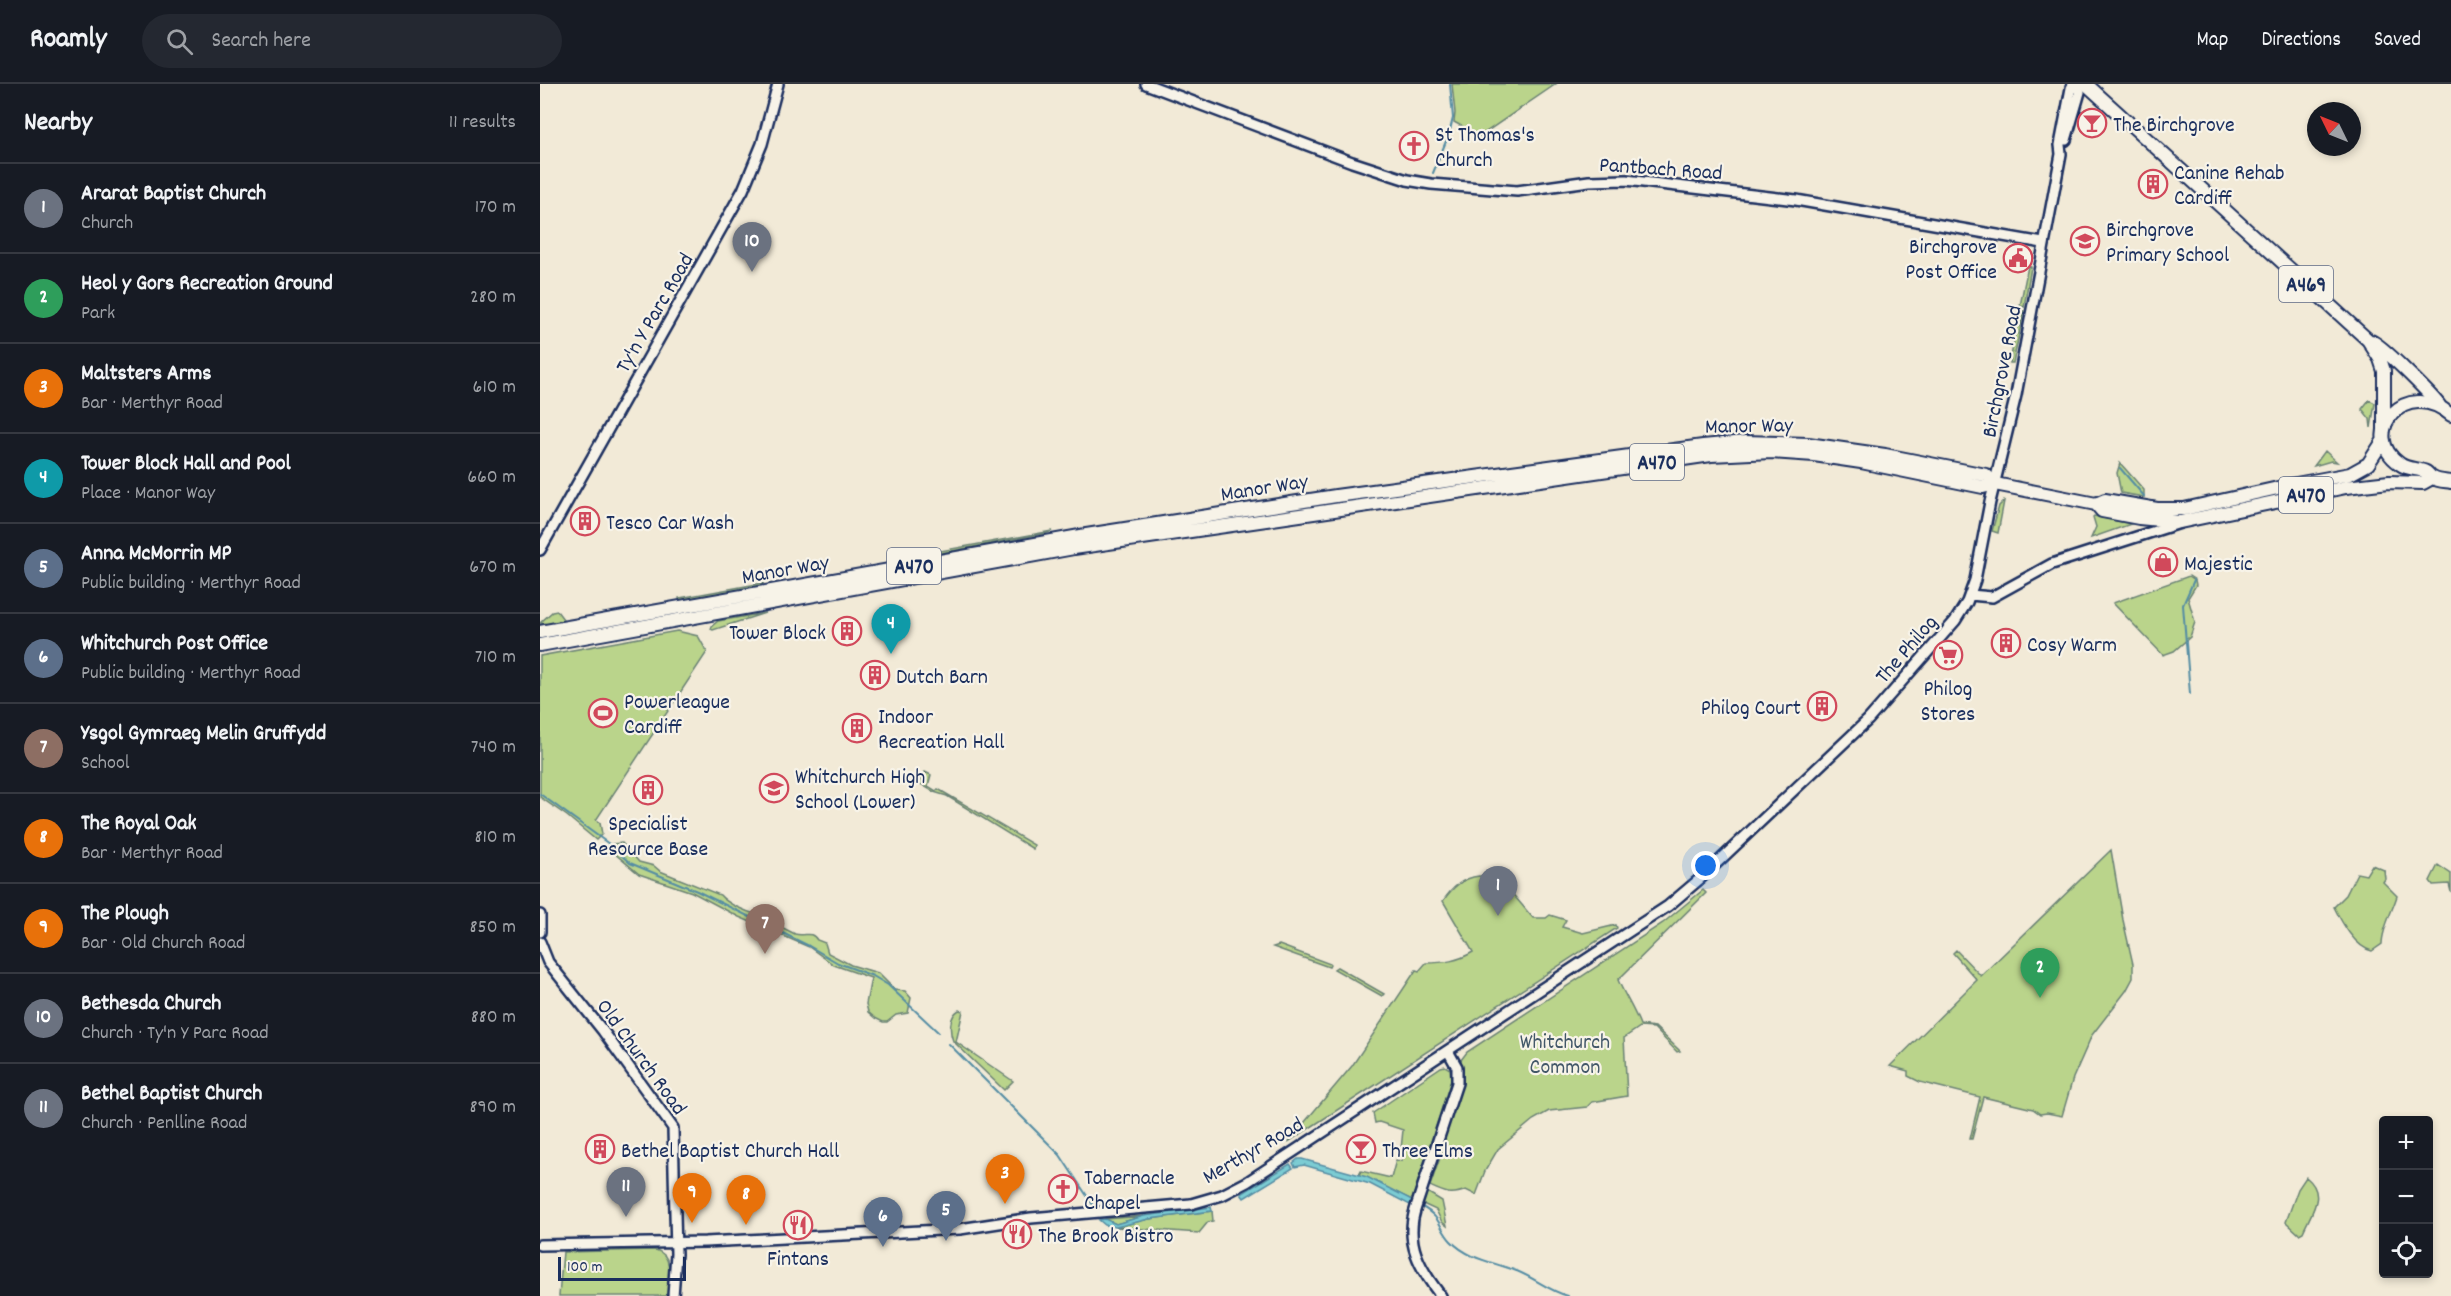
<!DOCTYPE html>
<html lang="en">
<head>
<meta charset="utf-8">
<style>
	:root { --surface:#171b24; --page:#242831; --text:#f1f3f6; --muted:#9ea1a6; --line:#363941; --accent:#ea580c }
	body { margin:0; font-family:Dekko,sans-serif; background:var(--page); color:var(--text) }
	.controls { position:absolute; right:18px; bottom:18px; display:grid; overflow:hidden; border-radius:6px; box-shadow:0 3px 9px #0003 }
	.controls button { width:54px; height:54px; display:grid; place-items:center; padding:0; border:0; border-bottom:2px solid var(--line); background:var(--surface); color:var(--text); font:30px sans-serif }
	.compass { position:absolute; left:1767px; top:18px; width:54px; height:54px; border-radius:50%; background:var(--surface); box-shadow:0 3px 9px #0003; rotate:313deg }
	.scale { position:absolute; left:18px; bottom:15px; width:128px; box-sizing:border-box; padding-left:6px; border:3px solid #1b2f5e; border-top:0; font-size:16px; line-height:21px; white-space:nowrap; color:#1b2f5e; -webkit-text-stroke:4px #f7f3e8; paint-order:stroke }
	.you { position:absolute; left:1166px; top:782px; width:21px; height:21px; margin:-15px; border:4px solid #fff; border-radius:50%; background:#1a73e8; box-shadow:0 0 0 9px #1a73e833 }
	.badge { display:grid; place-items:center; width:39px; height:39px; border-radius:50%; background:var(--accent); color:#fff; font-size:20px; font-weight:700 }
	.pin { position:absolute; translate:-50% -50px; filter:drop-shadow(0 2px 3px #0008) }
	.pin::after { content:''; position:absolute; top:32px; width:21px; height:18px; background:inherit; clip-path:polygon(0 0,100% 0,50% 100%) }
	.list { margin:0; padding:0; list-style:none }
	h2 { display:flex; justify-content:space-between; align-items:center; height:78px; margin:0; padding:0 24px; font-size:26px }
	h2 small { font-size:20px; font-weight:400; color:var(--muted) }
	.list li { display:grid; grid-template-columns:39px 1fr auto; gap:18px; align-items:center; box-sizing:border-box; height:90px; padding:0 24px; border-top:2px solid var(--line) }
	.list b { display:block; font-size:22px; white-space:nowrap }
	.list p { margin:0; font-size:20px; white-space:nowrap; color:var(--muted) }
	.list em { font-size:20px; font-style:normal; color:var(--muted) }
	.icon { flex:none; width:33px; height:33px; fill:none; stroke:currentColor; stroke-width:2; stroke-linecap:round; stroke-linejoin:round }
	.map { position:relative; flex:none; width:1911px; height:1212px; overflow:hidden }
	header { display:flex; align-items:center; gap:36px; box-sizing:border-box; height:84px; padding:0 30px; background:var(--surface); border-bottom:2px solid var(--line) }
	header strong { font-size:28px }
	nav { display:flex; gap:33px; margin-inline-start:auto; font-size:21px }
	.search { width:420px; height:54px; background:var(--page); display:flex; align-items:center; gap:15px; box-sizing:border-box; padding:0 21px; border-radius:33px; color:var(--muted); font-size:22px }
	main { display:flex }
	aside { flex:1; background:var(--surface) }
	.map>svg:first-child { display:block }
	.green { fill:#bad48b; stroke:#6a8274; stroke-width:1.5 }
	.water { fill:#7bccd3; stroke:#558da4; stroke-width:1.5 }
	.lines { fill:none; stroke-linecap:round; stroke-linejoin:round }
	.stream { stroke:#558da4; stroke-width:2 }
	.tertiary-casing { stroke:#1b2f5e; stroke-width:14 }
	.primary-casing { stroke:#1b2f5e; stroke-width:16 }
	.trunk-casing { stroke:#1b2f5e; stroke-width:16 }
	.tertiary { stroke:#f7f3e8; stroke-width:9 }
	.primary { stroke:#f7f3e8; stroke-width:12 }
	.trunk { stroke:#f7f3e8; stroke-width:12 }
	.labels { text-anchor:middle; stroke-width:4.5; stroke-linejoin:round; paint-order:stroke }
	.shield { fill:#f7f3e8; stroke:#5d6a87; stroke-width:1.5 }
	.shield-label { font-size:21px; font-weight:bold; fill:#1b2f5e }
	.poi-label { font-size:22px; fill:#1b2f5e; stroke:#f7f3e8; text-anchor:start }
	.street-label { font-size:22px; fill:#1b2f5e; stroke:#f7f3e8 }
	.park-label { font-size:22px; fill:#435869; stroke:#f7f3e8 }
</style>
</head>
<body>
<header>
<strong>Roamly</strong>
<div class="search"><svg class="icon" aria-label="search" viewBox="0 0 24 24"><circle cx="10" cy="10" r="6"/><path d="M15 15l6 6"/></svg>Search here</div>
<nav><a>Map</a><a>Directions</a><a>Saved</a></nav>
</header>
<main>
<aside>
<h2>Nearby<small>11 results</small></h2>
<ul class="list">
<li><span class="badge" style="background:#6b7280">1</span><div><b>Ararat Baptist Church</b><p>Church</p></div><em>170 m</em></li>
<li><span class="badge" style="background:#2e9e5b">2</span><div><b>Heol y Gors Recreation Ground</b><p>Park</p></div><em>280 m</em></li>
<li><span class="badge" style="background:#e8710a">3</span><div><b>Maltsters Arms</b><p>Bar · Merthyr Road</p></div><em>610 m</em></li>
<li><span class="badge" style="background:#0f9aa8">4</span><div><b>Tower Block Hall and Pool</b><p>Place · Manor Way</p></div><em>660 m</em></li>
<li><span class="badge" style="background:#5c6f8a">5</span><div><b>Anna McMorrin MP</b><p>Public building · Merthyr Road</p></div><em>670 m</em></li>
<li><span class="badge" style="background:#5c6f8a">6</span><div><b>Whitchurch Post Office</b><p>Public building · Merthyr Road</p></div><em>710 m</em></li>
<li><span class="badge" style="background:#8d6e63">7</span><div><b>Ysgol Gymraeg Melin Gruffydd</b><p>School</p></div><em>740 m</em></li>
<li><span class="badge" style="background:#e8710a">8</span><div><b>The Royal Oak</b><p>Bar · Merthyr Road</p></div><em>810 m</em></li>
<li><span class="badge" style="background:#e8710a">9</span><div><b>The Plough</b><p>Bar · Old Church Road</p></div><em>850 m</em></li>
<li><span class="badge" style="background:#6b7280">10</span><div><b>Bethesda Church</b><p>Church · Ty'n Y Parc Road</p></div><em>880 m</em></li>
<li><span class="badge" style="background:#6b7280">11</span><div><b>Bethel Baptist Church</b><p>Church · Penlline Road</p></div><em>890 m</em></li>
</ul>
</aside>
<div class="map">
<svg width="1911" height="1212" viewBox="0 0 1911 1212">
	<rect width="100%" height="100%" fill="#f2ead7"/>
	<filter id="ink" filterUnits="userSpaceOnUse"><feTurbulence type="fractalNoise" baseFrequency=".0167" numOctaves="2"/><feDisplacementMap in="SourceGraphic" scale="12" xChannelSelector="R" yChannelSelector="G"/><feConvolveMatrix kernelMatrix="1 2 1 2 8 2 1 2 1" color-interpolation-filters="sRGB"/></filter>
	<g filter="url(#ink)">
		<path class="green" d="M912,0H1016L940,52L914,38L915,29Z
			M1488,182L1491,183L1484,223L1480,222Z
			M1479,226L1484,227L1473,279H1470Z
			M1829,316L1835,319L1831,344L1830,335L1822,325Z
			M1785,367L1797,378L1791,377L1774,382Z
			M1580,379L1604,406V413L1581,409L1577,389Z
			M1464,417L1458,449L1452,447L1459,422Z
			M1553,433L1554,432L1591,440L1551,454L1556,443Z
			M512,447L507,449L364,476L508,451L497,456L362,479L361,474Z
			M1649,492L1655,496L1656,501L1648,514L1655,538L1650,553L1634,567L1623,571L1573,519Z
			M223,499V501L140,517L139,514Z
			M17,527L23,535L18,541L0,539L12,528Z
			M225,529L173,546L171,545L172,542L178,537Z
			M137,547L158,552L167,568L56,736L60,739L62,750L56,756L27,732L0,713V572Z
			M385,688L391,691L388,702L396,707L398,705L494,761L493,765L407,712L394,708L379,699Z
			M82,759L99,778L114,782L120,787L180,811C187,820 207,828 218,831L223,828L232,832V838C239,842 247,846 255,850C264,853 271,846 277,856L285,859L288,869L311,881L338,889L355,906L365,907L371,914L368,929L356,931L347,938H343L335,934L328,928L326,920L331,894L294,881L269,863L199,833L152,808L99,790L73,768L72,760Z
			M1571,766L1583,836L1593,880V894L1586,907L1552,951L1533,994L1522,1032L1507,1029L1500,1030L1493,1025L1443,1013L1432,1055H1430L1440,1013L1380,998L1368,992V987L1350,982L1437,896L1413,869L1416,866L1441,892Z
			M1832,781L1844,786L1845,795L1843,798L1857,812C1852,828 1842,845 1842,860L1832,867C1815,863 1802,839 1794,823L1806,811L1817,789L1826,791Z
			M1898,781L1911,790V808L1909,800L1893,801L1890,797Z
			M939,792C964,792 977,817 993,834H1006L1010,831L1026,836L1022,843L1043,849L1076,841L1077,844L748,1058L812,982L876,886L879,887L886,879C904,879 918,877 933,868L903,817C912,804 922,794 939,792Z
			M1163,806L1166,809L1078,896C1085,912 1094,925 1100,941L1115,943L1140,967L1137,968L1114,944L1100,943L1084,954L1087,1012L1052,1018L1047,1023L1009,1027L993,1036L958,1065L945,1087L936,1111L926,1106C911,1112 905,1109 890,1102L902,1068L900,1067L922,995L921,976L927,968L1123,839Z
			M739,861L790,880V881L789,883L733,863Z
			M797,883L844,910L842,912L794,885Z
			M419,926L423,927L416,958L473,997L464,1006L413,957C409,947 409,932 419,926Z
			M901,983L905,982L910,985L911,996L872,1116L819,1091L821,1087L851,1094L856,1076L862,1077L863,1071L858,1069L861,1065L863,1046L839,1038L835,1039L833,1029Z
			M1766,1093C1787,1110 1772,1127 1763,1148L1759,1150L1746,1138L1758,1105Z
			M887,1108L902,1117L907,1142L902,1138L896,1126L883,1120Z
			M672,1127L673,1137L668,1138L659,1149L576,1143L609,1135Z
			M604,1132L576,1140L565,1135Z
			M116,1166C135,1172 128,1196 127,1212H19L23,1168Z"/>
		<path class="water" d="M758,1075H762L827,1093L872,1116L870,1121L830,1100L764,1081L755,1083L753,1079Z
			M750,1080L753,1084L704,1114L701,1110Z
			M671,1123L672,1127L609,1135L576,1143L565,1141L559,1136L565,1135L576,1140L604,1132Z"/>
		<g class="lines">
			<path class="stream" d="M893,89L909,50L913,34L910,0
				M1580,384L1604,412
				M1650,610L1643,521L1654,496
				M0,710L69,760L90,779L157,807L269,862L298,879L333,892L348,901L398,948
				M409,960L520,1071L553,1121
				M882,1123C901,1133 899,1144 911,1157C928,1175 953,1178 974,1186C994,1193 1008,1207 1028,1212"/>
			<g class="tertiary-casing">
				<path id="tertiary" d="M606,0L812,78L867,96L891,100L977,107L1049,97L1086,96L1256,116L1503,159
					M1526,56L1540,8L1536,0
					M0,466L203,106L222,60L238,0
					M1430,511L1452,513L1512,480L1640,439
					M0,831V848
					M0,858L8,878L63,947L133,1044L136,1170L133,1212
					M0,1161L165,1158L420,1145L491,1134L651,1120L682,1111L707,1098L1128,822L1161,794L1328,636L1415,537L1427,518L1435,496L1450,418L1476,311L1521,70L1520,61L1531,4L1534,0
					M901,1212C880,1185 864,1158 876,1123L917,999V983L908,967"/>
			</g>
			<g class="primary-casing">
				<path id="primary" d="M1546,0L1828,256L1840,275L1844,287V345
					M1831,257C1842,261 1889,309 1899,321"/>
			</g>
			<g class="trunk-casing">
				<path id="trunk" d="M1911,331C1866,292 1817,350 1860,380C1868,386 1878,384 1886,388C1889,390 1890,393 1893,394C1898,397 1905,397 1911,398
					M1556,420L1565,416L1617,425H1644L1756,400L1810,390L1828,380L1843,357
					M0,548L540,452L796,412L1163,362L1205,358L1268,360L1345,371L1446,391L1455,400
					M0,561L534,464L1171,371L1231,368L1274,371L1321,378L1443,403L1455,400L1556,420L1562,427L1599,434L1640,438L1806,403L1849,398L1883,399L1892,394"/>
			</g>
			<use href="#tertiary" class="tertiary"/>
			<use href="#primary" class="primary"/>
			<use href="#trunk" class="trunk"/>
		</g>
	</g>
	<defs>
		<g id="bar-ring" transform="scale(1.5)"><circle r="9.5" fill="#f7f3e8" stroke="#d1495b" stroke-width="1.5"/><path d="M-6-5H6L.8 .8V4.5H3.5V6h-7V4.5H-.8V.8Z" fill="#d1495b"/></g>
		<g id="church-ring" transform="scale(1.5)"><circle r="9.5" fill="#f7f3e8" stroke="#d1495b" stroke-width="1.5"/><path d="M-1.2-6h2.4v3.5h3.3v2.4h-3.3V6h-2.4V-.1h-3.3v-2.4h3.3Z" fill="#d1495b"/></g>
		<g id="building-ring" transform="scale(1.5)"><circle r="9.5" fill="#f7f3e8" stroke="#d1495b" stroke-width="1.5"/><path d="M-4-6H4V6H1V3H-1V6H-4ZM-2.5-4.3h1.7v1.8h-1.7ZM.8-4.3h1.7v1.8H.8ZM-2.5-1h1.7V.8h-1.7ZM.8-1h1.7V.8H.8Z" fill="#d1495b"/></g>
		<g id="school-ring" transform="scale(1.5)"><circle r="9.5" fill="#f7f3e8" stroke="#d1495b" stroke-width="1.5"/><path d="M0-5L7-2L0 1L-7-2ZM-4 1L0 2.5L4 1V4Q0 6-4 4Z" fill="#d1495b"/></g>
		<g id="civic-ring" transform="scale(1.5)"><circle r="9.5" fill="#f7f3e8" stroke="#d1495b" stroke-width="1.5"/><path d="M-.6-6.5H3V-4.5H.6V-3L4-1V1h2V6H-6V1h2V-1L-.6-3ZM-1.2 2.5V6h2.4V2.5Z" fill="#d1495b"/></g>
		<g id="shop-ring" transform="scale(1.5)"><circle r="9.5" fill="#f7f3e8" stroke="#d1495b" stroke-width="1.5"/><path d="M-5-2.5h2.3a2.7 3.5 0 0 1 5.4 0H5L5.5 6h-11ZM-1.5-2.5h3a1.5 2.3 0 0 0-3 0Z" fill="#d1495b"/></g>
		<g id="supermarket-ring" transform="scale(1.5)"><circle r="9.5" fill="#f7f3e8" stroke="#d1495b" stroke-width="1.5"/><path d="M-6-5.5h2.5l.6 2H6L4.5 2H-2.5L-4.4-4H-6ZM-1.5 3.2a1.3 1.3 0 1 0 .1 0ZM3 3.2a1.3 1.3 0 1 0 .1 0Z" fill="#d1495b"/></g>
		<g id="stadium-ring" transform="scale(1.5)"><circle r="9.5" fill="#f7f3e8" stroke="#d1495b" stroke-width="1.5"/><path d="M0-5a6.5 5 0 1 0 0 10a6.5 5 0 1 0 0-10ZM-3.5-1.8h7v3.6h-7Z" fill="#d1495b"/></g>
		<g id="restaurant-ring" transform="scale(1.5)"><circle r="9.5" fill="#f7f3e8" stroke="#d1495b" stroke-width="1.5"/><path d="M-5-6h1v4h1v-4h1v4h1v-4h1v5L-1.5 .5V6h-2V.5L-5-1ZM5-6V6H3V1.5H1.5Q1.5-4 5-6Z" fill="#d1495b"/></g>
	</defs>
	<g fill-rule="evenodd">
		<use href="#bar-ring" x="1552" y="39"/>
		<use href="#church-ring" x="874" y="62"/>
		<use href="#building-ring" x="1613" y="100"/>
		<use href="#school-ring" x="1545" y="157"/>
		<use href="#civic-ring" x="1478" y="174"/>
		<use href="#building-ring" x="45" y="437"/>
		<use href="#shop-ring" x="1623" y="478"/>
		<use href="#building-ring" x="307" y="547"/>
		<use href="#building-ring" x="1466" y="559"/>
		<use href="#supermarket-ring" x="1408" y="571"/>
		<use href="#building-ring" x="335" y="591"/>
		<use href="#building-ring" x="1282" y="622"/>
		<use href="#stadium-ring" x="63" y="629"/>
		<use href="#building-ring" x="317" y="644"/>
		<use href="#school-ring" x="234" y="704"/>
		<use href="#building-ring" x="108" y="706"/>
		<use href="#building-ring" x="60" y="1065"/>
		<use href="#bar-ring" x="821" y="1065"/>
		<use href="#church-ring" x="523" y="1105"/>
		<use href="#restaurant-ring" x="258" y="1141"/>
		<use href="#restaurant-ring" x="477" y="1150"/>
	</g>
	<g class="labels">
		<g class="shield">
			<rect x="1739" y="182" width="54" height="36" rx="4.5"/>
			<rect x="1090" y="360" width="54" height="36" rx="4.5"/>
			<rect x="1739" y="393" width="54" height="36" rx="4.5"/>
			<rect x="347" y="464" width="54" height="36" rx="4.5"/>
		</g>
		<g class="shield-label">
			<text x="1766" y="207">A469</text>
			<text x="1117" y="385">A470</text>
			<text x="1766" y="418">A470</text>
			<text x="374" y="489">A470</text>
		</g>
		<g class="poi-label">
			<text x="1573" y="47">The Birchgrove</text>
			<text x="895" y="57">St Thomas's<tspan x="895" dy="25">Church</tspan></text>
			<text x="1634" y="95">Canine Rehab<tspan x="1634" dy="25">Cardiff</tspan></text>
			<text x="1566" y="152">Birchgrove<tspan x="1566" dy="25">Primary School</tspan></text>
			<text x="1457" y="169" text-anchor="end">Birchgrove<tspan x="1457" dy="25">Post Office</tspan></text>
			<text x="66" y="445">Tesco Car Wash</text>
			<text x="1644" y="486">Majestic</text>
			<text x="286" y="555" text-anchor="end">Tower Block</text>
			<text x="1487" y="567">Cosy Warm</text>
			<text x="356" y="599">Dutch Barn</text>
			<text x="1408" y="611" text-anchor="middle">Philog<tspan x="1408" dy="25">Stores</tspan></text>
			<text x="84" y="624">Powerleague<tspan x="84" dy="25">Cardiff</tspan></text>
			<text x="1261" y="630" text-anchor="end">Philog Court</text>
			<text x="338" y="639">Indoor<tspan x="338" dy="25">Recreation Hall</tspan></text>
			<text x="255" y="699">Whitchurch High<tspan x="255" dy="25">School (Lower)</tspan></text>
			<text x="108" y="746" text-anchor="middle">Specialist<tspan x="108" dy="25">Resource Base</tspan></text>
			<text x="81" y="1073">Bethel Baptist Church Hall</text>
			<text x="842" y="1073">Three Elms</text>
			<text x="544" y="1100">Tabernacle<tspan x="544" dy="25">Chapel</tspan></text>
			<text x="498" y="1158">The Brook Bistro</text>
			<text x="258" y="1181" text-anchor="middle">Fintans</text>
		</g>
		<g class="street-label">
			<text transform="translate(1121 83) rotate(4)" y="8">Pantbach Road</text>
			<text transform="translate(113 228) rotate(-60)" y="8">Ty'n Y Parc Road</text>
			<text transform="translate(1460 287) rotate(-79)" y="8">Birchgrove Road</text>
			<text transform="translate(1209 340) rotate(-1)" y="8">Manor Way</text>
			<text transform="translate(724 402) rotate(-9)" y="8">Manor Way</text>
			<text transform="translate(245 484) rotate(-10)" y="8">Manor Way</text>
			<text transform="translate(1365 564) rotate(-49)" y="8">The Philog</text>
			<text transform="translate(103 972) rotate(54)" y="8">Old Church Road</text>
			<text transform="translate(712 1065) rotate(-30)" y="8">Merthyr Road</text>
		</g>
		<g class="park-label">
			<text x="1025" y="964">Whitchurch<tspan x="1025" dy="25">Common</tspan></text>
		</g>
	</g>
</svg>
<div class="controls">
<button>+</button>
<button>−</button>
<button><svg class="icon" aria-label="locate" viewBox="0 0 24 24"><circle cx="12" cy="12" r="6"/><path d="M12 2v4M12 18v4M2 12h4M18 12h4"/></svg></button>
</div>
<svg class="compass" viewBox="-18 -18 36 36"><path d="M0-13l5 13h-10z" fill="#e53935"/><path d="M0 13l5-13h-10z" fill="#9ea1a6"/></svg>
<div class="scale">100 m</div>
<div class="you"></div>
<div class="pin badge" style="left:958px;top:832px;background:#6b7280">1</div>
<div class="pin badge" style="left:1500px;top:914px;background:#2e9e5b">2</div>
<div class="pin badge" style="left:465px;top:1120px;background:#e8710a">3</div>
<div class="pin badge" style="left:351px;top:570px;background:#0f9aa8">4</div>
<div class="pin badge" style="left:406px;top:1157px;background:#5c6f8a">5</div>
<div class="pin badge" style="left:343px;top:1163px;background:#5c6f8a">6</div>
<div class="pin badge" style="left:225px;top:870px;background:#8d6e63">7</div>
<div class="pin badge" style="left:206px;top:1141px;background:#e8710a">8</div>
<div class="pin badge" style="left:152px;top:1139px;background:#e8710a">9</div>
<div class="pin badge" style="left:212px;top:188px;background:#6b7280">10</div>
<div class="pin badge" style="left:86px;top:1133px;background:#6b7280">11</div>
</div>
</main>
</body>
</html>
